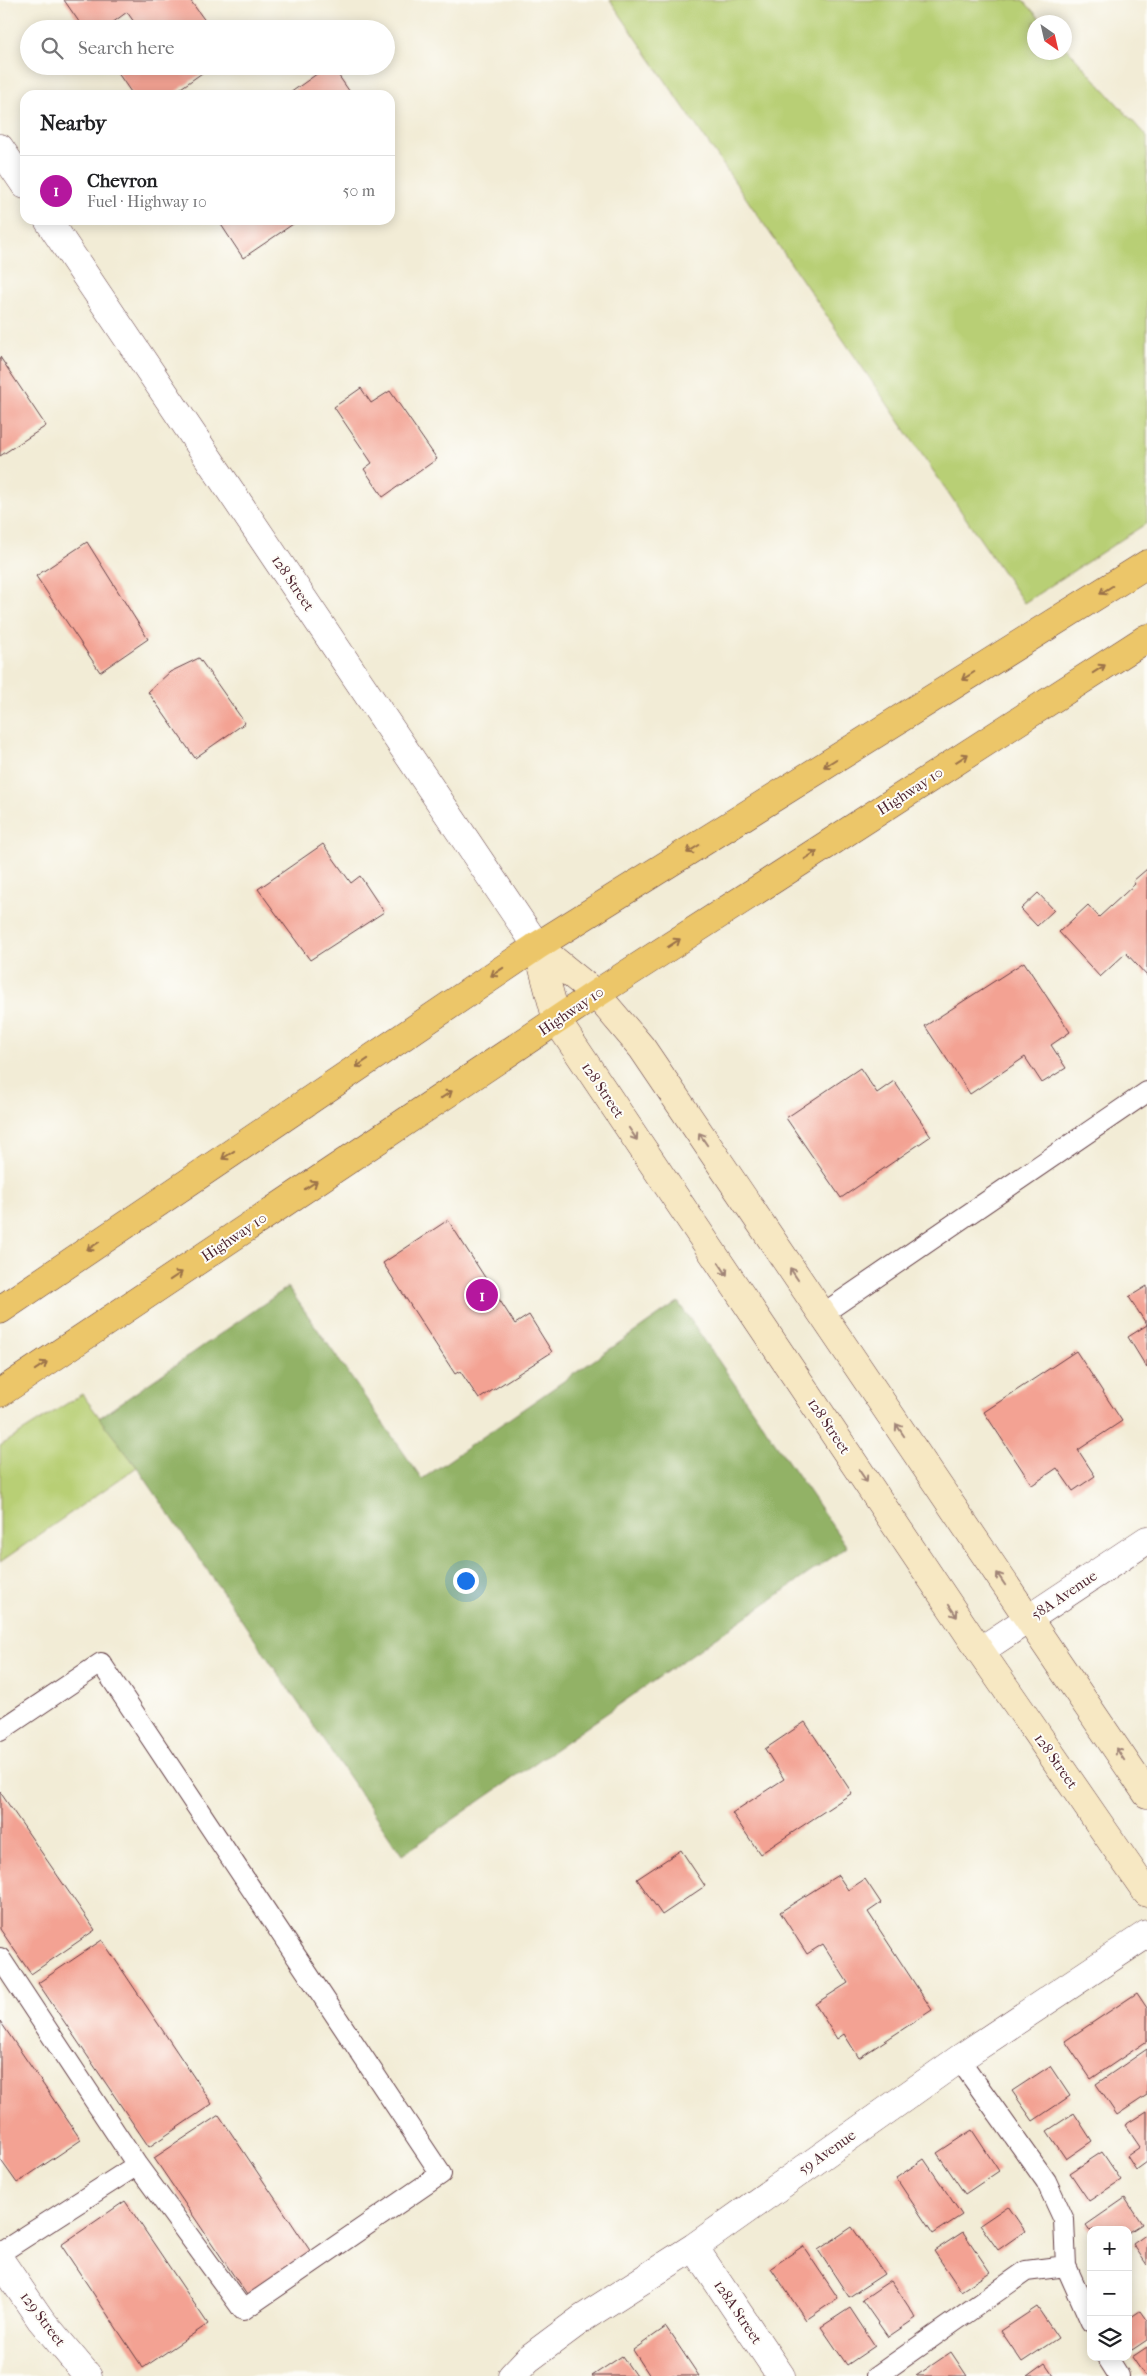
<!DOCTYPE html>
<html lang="en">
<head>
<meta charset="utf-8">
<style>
	:root { --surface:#fff; --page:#f6f6f6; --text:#202124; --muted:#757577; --line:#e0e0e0; --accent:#b5179e }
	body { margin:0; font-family:"IM FELL French Canon",serif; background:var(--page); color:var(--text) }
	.controls { position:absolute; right:15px; bottom:15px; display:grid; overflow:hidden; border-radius:10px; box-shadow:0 2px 12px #0003 }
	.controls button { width:45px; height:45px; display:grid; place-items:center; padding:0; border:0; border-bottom:1px solid var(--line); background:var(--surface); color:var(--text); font:25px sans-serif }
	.compass { position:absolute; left:1027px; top:15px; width:45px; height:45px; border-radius:50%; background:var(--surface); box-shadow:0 2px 12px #0003; rotate:146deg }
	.you { position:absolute; left:465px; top:1580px; width:18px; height:18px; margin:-12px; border:4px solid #fff; border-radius:50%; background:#1a73e8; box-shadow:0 0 0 8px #1a73e833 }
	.badge { display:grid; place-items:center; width:32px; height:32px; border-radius:50%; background:var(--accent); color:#fff; font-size:16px; font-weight:700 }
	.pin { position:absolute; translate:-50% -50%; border:2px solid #fff; box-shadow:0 1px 5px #0006 }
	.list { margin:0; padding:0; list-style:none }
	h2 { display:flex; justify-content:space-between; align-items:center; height:65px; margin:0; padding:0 20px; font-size:21px }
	h2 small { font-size:16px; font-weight:400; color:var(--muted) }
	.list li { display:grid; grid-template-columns:32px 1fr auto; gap:15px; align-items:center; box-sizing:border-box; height:70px; padding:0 20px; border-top:1px solid var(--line) }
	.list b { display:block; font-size:19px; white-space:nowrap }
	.list p { margin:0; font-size:16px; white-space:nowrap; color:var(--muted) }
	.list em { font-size:16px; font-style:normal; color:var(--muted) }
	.icon { flex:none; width:28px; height:28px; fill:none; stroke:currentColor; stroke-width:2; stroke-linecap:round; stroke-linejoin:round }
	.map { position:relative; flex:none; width:1147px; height:2376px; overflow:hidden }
	.search { position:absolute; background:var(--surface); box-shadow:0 2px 12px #0003; left:20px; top:20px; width:375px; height:55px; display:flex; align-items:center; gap:12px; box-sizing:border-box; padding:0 18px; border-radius:28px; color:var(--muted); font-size:19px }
	.panel { position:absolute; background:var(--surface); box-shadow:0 2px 12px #0003; left:20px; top:90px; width:375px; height:135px; border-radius:15px }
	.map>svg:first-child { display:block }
	.green { fill:#b8cf74; stroke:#817750 }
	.forest { fill:#92b266; stroke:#6e6848 }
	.building { fill:#f3a293 }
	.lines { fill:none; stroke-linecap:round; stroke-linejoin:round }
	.service-casing { stroke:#633e45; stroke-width:22 }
	.minor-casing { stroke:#633e45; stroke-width:29 }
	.tertiary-casing { stroke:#633e45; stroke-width:29 }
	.secondary-casing { stroke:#633e45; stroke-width:29 }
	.trunk-casing { stroke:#633e45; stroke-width:29 }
	.service { stroke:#fff; stroke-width:20 }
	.minor { stroke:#fff; stroke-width:28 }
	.tertiary { stroke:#fff; stroke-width:28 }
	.secondary { stroke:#f7e8c3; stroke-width:28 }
	.trunk { stroke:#ecc669; stroke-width:28 }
	.oneway { stroke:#9b724a }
	.oneway2 { stroke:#a08477 }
	.labels { text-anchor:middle; stroke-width:4; stroke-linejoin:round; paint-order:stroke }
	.street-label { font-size:15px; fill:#4a1f2b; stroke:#fdfcf7 }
</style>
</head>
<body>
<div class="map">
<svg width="1147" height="2376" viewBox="0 0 1147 2376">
	<rect width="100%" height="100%" fill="#fdfcf7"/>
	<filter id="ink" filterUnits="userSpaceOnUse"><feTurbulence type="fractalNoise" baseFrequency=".02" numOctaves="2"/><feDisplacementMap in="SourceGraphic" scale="10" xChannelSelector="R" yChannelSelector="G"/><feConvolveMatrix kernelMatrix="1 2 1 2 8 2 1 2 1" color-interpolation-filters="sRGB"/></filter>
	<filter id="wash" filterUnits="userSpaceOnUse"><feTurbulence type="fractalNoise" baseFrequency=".0096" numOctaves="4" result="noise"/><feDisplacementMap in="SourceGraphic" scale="20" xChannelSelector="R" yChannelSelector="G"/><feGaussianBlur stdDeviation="1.12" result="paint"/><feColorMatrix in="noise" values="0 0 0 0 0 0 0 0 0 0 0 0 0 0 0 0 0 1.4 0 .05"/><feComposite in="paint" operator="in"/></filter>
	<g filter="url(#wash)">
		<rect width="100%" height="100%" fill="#f2ecd6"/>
		<path class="green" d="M610,0H1023L1043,22H1034V52H1064L1065,46L1147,137V523L1024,603Z
			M82,1394L137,1467L0,1562V1446Z"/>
		<path class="forest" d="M288,1287L422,1479L678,1302L847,1547L402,1855L137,1467L99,1418Z"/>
		<g id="blocks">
			<path class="building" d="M64,0H190L211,29H139L127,12L104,29H84Z
				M113,66H212L171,95H133Z
				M328,66H332L352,95H291L290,93Z
				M218,220H299L243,258Z
				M0,357L46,426L0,456Z
				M361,388L371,403L390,391L437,459L383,497L364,469L372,463L334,407Z
				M87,542L148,639L100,672L36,576Z
				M199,658L245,723L195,758L148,692L170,672Z
				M323,844L351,883L360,876L384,912L310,960L258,889Z
				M1147,869V976L1126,953L1100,977L1059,932L1088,905L1099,917L1135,884L1133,881Z
				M1038,893L1054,910L1037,926L1021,909Z
				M1024,962L1070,1032L1051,1045L1066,1068L1042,1083L1025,1057L970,1094L925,1026Z
				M860,1068L877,1093L894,1081L931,1136L841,1198L786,1118Z
				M448,1220L515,1324L529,1315L552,1352L479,1399L460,1371L455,1374L383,1263Z
				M1147,1286V1368L1128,1337L1147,1325L1129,1297Z
				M1076,1351L1122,1421L1078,1450L1095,1476L1073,1491L1057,1468L1032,1485L984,1412Z
				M805,1722L852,1793L760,1854L732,1813L784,1779L765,1749Z
				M0,1792L95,1930L31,1974L0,1929Z
				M681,1850L705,1886L662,1915L637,1879Z
				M838,1875L848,1890L865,1879L881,1903L868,1912L932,2010L859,2058L844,2034L837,2039L815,2004L848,1983L823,1944L807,1954L780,1912Z
				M102,1940L212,2104L149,2147L38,1983Z
				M1137,1993L1147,2008V2041L1091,2079L1065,2041Z
				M0,2021L81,2140L17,2183L0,2159Z
				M1147,2049V2095L1117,2115L1096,2084Z
				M1050,2066L1070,2096L1033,2121L1012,2091Z
				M1147,2111V2162L1136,2170L1127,2156L1140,2147L1125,2125Z
				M1074,2113L1092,2141L1066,2159L1047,2131Z
				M219,2115L311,2252L247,2295L154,2158Z
				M972,2130L999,2171L965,2194L937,2153Z
				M1102,2152L1121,2180L1089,2201L1070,2173Z
				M924,2159L962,2215L933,2234L896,2178Z
				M1125,2198L1142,2224L1128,2233V2230H1091V2232L1086,2225Z
				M125,2201L208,2324L143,2368L61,2245Z
				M1008,2206L1025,2231L998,2250L980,2225Z
				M852,2227L884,2274L849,2297L818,2250Z
				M963,2232L990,2272L961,2291L934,2251Z
				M1147,2234V2265L1133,2244Z
				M803,2246L838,2298L806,2320L771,2268Z
				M891,2280L916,2318L888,2337L862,2300Z
				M1037,2307L1058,2338L1022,2362L1001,2331Z
				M850,2308L875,2346L847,2365L821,2327Z
				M1140,2311L1147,2321V2340L1132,2350L1128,2345V2319Z
				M666,2327L699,2376H650L633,2350Z
				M1147,2347V2376H1145L1132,2357Z
				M951,2352L967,2376H916Z
				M622,2356L636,2376H592Z
				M1045,2363L1054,2376H1027Z"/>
		</g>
	</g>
	<g filter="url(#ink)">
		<use href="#blocks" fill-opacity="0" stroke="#633e45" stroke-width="1"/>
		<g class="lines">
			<g class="service-casing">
				<path id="service" d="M821,1315L1147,1092
					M0,1731L101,1663L441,2174L243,2310L137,2165L0,2253
					M0,1958L137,2165
					M959,2059L1046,2181L1064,2220L1066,2266L1091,2322
					M1107,2357L1119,2376
					M877,2376L1026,2271L1066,2266"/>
			</g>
			<g class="minor-casing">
				<path id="minor" d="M980,1651L1147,1540
					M694,2247L781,2376
					M0,2260L41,2320L88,2376
					M512,2376L528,2359L583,2318L694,2247L959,2059L1147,1934"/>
			</g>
			<g class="tertiary-casing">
				<path id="tertiary" d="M0,148L25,185
					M48,220L537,946"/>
			</g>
			<g class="secondary-casing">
				<path id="secondary" d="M537,946L557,1021L980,1651L1147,1893
					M537,946L596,994L642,1048L1147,1794"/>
			</g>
			<g class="trunk-casing">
				<path id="trunk" d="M0,1310L537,946L1147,564
					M0,1393L596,994L1147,638"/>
			</g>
			<use href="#service" class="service"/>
			<use href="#minor" class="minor"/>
			<use href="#tertiary" class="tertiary"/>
			<use href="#secondary" class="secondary"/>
			<use href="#trunk" class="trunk"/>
		</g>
		<defs><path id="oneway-shaft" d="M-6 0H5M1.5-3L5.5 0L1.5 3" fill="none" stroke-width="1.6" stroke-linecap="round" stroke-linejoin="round" transform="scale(1.25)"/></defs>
		<g class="oneway">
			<use href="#oneway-shaft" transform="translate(1106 590) rotate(148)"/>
			<use href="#oneway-shaft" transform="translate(1099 669) rotate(-33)"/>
			<use href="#oneway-shaft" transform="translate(968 676) rotate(148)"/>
			<use href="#oneway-shaft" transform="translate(962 758) rotate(-33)"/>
			<use href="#oneway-shaft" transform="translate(830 763) rotate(148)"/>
			<use href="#oneway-shaft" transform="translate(693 849) rotate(148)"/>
			<use href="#oneway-shaft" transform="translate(811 855) rotate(-33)"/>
			<use href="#oneway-shaft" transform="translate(674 943) rotate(-33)"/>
			<use href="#oneway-shaft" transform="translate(497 972) rotate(147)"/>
			<use href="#oneway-shaft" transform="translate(362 1063) rotate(146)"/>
			<use href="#oneway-shaft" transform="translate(446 1095) rotate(-34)"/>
			<use href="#oneway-shaft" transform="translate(228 1155) rotate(146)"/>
			<use href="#oneway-shaft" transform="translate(311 1185) rotate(-34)"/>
			<use href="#oneway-shaft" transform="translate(93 1246) rotate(146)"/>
			<use href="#oneway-shaft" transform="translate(176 1276) rotate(-34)"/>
			<use href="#oneway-shaft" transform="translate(41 1366) rotate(-34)"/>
		</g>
		<g class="oneway2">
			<use href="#oneway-shaft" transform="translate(633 1134) rotate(56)"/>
			<use href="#oneway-shaft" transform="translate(703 1139) rotate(-124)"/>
			<use href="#oneway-shaft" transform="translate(723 1269) rotate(56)"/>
			<use href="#oneway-shaft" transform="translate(794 1274) rotate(-124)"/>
			<use href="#oneway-shaft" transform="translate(900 1430) rotate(-124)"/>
			<use href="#oneway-shaft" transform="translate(863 1476) rotate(56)"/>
			<use href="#oneway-shaft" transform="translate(1001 1579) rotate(-124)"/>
			<use href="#oneway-shaft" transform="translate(953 1611) rotate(56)"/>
			<use href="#oneway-shaft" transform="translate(1120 1754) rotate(-124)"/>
		</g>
	</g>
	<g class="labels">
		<g class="street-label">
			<text transform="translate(293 583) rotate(56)" y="5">128 Street</text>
			<text transform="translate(910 791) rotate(-33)" y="5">Highway 10</text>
			<text transform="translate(571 1011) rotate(-34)" y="5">Highway 10</text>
			<text transform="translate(603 1090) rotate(56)" y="5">128 Street</text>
			<text transform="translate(234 1237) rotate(-34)" y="5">Highway 10</text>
			<text transform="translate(829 1426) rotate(56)" y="5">128 Street</text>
			<text transform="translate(1064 1595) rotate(-34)" y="5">58A Avenue</text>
			<text transform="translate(1056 1761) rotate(55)" y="5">128 Street</text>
			<text transform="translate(827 2152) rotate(-35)" y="5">59 Avenue</text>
			<text transform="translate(738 2312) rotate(56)" y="5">128A Street</text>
			<text transform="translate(43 2319) rotate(53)" y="5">129 Street</text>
		</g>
	</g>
</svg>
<div class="controls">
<button>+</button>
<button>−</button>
<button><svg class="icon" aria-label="layers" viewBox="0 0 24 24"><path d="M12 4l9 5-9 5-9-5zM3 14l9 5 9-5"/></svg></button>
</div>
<svg class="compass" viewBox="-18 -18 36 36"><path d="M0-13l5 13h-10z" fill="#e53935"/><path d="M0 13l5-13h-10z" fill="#757577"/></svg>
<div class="you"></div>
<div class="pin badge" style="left:482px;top:1295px">1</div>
<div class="search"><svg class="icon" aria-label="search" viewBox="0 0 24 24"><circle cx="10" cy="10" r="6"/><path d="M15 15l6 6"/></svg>Search here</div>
<section class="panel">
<h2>Nearby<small></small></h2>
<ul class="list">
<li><span class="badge">1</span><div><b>Chevron</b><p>Fuel · Highway 10</p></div><em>50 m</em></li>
</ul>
</section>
</div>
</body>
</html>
